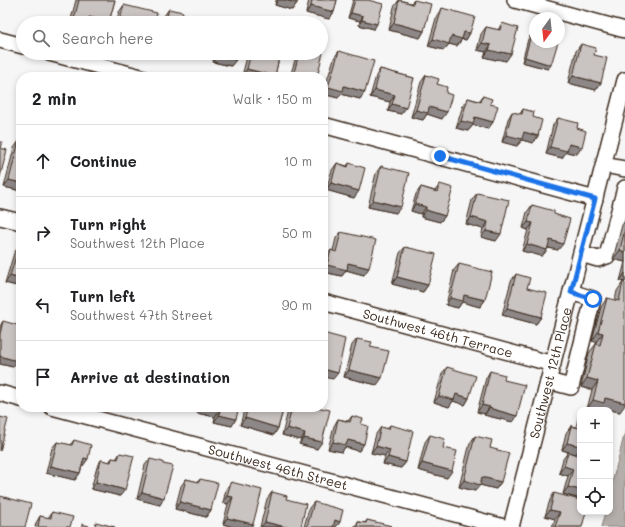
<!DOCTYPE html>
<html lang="en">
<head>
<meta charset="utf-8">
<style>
	:root { --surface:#fff; --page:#f2f2f2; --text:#202124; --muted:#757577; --line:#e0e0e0 }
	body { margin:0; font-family:Mali,sans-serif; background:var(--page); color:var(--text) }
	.controls { position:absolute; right:12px; bottom:12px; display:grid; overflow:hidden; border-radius:8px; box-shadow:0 2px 6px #0003 }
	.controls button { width:36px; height:36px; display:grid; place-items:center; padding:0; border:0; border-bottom:1px solid var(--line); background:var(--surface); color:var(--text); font:20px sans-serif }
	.compass { position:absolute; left:529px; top:12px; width:36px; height:36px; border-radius:50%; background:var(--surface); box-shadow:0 2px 6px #0003; rotate:195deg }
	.stop { position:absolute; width:12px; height:12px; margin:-9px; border:3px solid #1a73e8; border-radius:50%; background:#fff }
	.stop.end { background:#1a73e8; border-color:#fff; box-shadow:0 1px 4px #0008 }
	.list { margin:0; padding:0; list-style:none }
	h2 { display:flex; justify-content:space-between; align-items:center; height:52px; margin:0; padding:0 16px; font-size:17px }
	h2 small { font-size:13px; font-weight:400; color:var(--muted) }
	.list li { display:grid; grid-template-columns:26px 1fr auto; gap:12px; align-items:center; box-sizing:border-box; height:72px; padding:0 16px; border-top:1px solid var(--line) }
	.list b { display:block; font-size:15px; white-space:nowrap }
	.list p { margin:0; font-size:13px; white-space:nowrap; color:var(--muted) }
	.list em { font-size:13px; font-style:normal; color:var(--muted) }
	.icon { flex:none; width:22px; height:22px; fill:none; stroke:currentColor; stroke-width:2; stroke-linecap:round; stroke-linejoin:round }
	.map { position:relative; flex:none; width:625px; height:527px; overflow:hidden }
	.search { position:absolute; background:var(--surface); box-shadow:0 2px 6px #0003; left:16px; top:16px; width:312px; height:44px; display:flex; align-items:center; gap:10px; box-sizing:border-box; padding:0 14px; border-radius:22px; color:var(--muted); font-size:15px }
	.panel { position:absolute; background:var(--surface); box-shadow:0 2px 6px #0003; left:16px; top:72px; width:312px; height:340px; border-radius:16px }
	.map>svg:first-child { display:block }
	.water { fill:#b4aeaa; stroke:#847972 }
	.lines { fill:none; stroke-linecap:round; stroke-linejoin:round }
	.minor-casing { stroke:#3b2a1e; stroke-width:18 }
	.minor { stroke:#fff; stroke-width:15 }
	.wall { fill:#ada8a6; stroke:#3b2a1e }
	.shaded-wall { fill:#8d8887; stroke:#3b2a1e }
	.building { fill:#c9c3c1; stroke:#3b2a1e }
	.route { stroke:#1a73e8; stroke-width:5 }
	.labels { text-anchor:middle; stroke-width:3; stroke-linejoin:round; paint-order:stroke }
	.street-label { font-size:13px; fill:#3b2a1e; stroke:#fff }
</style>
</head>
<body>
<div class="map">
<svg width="625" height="527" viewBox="0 0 625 527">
	<rect width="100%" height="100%" fill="#f7f6f6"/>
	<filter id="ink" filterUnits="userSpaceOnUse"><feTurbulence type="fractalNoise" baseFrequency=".025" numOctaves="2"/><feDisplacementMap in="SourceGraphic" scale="8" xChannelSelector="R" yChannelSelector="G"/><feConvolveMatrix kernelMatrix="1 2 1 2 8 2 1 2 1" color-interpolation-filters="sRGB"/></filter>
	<g filter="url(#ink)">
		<path class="water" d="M625,432V527H601L605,512H610V491Z"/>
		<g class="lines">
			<g class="minor-casing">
				<g id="minor">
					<path d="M515,0L625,30"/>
					<path d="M0,40L23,46"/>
					<path d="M49,53L141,77"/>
					<path d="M323,125L595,199"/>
					<path d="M604,165L625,169"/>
					<path d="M0,217L21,222"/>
					<path d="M581,254L598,259L607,256L625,188"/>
					<path id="s1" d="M323,302L553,364"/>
					<path d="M548,381L571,387L593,299L571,292"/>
					<path d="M0,393L21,399"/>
					<path id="s2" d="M52,407L504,527"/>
					<path id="s3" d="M511,527L625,80"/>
				</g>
			</g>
			<use href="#minor" class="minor"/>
		</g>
		<path class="wall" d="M76,0H115L109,22V23H70Z
			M276,0H298L297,3L292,10L275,5Z
			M309,0H337L334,12L329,19L306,13Z
			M353,0H368L374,29L359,25L360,21L348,18Z
			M399,0L411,3L414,0L424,31L420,38L389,30L394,7Z
			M124,5L154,23H116L119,12Z
			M442,8L470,33L466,40L462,39L457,46L449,44L444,50L428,46L437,15Z
			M169,9L181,20L192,23H162L164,16Z
			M502,23L506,61L497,59L496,60L484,57L486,52L477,50L481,34L486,27L498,30Z
			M531,35L548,69L522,62L528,39Z
			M581,44L594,55L596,90L568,83L576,51Z
			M339,51L365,92L360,99L341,94L338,98L323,94L334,58Z
			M200,53H238L231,66L213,62L214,58L200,54Z
			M248,53H280L275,76L274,77H248L242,76Z
			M297,53H321L317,77H290Z
			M380,69L414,78L401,114L388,111L390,102L370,97L376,76Z
			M426,75L437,84L446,93L442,119L427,114L423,120L411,117L421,82Z
			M483,96L490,104L493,122L488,129L473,125L468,131L456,128L463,105L468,98L479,101Z
			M523,109L533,117L538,136L533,143L522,140L517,146L502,142L508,119L512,112L520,114Z
			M558,118L577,128V154L566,152L562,158L546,154L553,125Z
			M19,141L21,191L4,187L14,148Z
			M337,163L347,166L349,163L354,198L326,190L332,170Z
			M381,166L396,213L368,207L376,173Z
			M440,184L445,216L440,222L421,217V214L411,211L416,194L421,187L435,191Z
			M477,193L496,241L481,237L483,229L466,224L472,200Z
			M532,205L554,214L558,250L548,248L547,250L542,256L522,251L528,230L523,228L527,212Z
			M625,221V282L620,281L625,262L613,259L622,225Z
			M341,232L364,275L346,270L342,276L323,272L326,257L331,250L333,251L336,238Z
			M19,246H21V287L5,283L14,253Z
			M405,247L428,285L423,292L392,284L400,253Z
			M459,264L485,300L480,307L462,302L458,308L446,305L454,270Z
			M516,274L527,288L541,317L536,324L502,315L511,281Z
			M623,282L620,412L600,408L599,410H590L587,409L592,390L581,387L589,353L596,344V342L592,341L601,307L607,298L615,300L617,291Z
			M3,321L13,367L0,364V326Z
			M357,339L370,347L377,385L344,377L352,345Z
			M447,367L469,398L465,405L453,401L449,407L434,402L442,374Z
			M490,371L504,380L517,416L513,422L484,415L485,414L477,412L486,378Z
			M198,407H239L232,426L214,422L215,417L197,413Z
			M245,407H284L278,428L274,435L240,425Z
			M289,407H317V449L299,444L301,440L282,435Z
			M580,413V451H578L576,454L562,450L566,433L571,426L576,427L579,415Z
			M352,416L361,424L359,451L345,447L342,452L328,449L334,426L338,419L348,421Z
			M390,425L406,462L401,468L383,464L385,456L371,453L376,434L381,427L387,429Z
			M430,435L443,448L447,478L418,470L425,442Z
			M475,436L490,448L501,482L496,489L480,485L475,491L459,487L470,443Z
			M74,440L83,466H82L80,473L75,480L46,473L52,448L57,442L70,445Z
			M568,452L580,456V499L563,494L568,476L559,473L563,459Z
			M120,453V496L91,489L97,467L101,460L109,462L112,458L116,459Z
			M150,459L160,505L137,499L145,465Z
			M186,479L198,482L200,479L211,510L206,517L175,509L181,486Z
			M231,482L251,527H233L223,524L228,504L223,503L226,489Z
			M272,492L286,499L301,527H260L267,499Z
			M554,493L582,527H552L555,519L545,516L550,500Z
			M314,502L340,522L336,527H304L309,508Z
			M52,512L70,527H35L36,523L40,516L48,518Z
			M367,520L391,527H354L358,522L365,523Z"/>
		<path class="shaded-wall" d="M278,0H285L297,3L292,10L275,5Z
			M311,6L334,12L329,19L306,13Z
			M351,13L363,16L360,21L348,18Z
			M89,17L109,22V23H85Z
			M362,20L377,24L374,29L359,25Z
			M394,23L424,31L420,38L389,30Z
			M464,32L470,33L466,40L462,39L457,46L449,44L444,50L428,46L433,39L451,36Z
			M482,43L491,45L486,52L477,50Z
			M489,50L501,52L511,54L506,61L497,59L496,60L484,57Z
			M201,53H218L214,58L200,54Z
			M218,55L236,60L231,66L213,62Z
			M525,57L551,65L548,69L522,62Z
			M247,69L275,76L274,77H248L242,76Z
			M573,76L601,83L596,90L568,83Z
			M344,86L365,92L360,99L341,94L338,98L323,94L328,87Z
			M375,90L395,95L390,102L370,97Z
			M392,104L406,108L401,114L388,111Z
			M429,107L447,112L442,119L427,114L423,120L411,117L416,110Z
			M475,117L493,122L488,129L473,125L468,131L456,128L461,121Z
			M524,132L538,136L533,143L522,140L517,146L502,142L506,135Z
			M569,144L582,147L577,154L566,152L562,158L546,154L550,147Z
			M9,180L21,183V191L4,187Z
			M331,183L359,191L354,198L326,190Z
			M373,200L401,207L396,213L368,207Z
			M415,204L426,207L421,214L411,211Z
			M426,210L445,216L440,222L421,217Z
			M471,217L488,222L483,229L466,224Z
			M528,222L533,223L528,230L523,228Z
			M486,231L501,234L496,241L481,237Z
			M550,240L563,244L558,250L545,247Z
			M527,244L547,250L542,256L522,251Z
			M620,250L625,252V262L613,259Z
			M348,263L369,268L364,275L346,270L342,276L323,272L327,265Z
			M625,273V282L620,281Z
			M10,276L21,279V287L5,283Z
			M397,277L428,285L423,292L392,284Z
			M464,295L485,300L480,307L462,302L458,308L446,305L450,298Z
			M507,308L541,317L536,324L502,315Z
			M598,332L603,333L596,342L592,341Z
			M0,356L17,361L13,367L0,364Z
			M323,369L338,373L333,379L323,377Z
			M349,370L382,378L377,385L344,377Z
			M587,378L598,381L592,390L581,387Z
			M456,394L469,398L465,405L453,401L449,407L434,402L439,396Z
			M605,398L625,403V405L620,412L600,408L599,410H590L587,409L593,400Z
			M482,405L490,407L485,414L477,412Z
			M201,407H206L220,410L215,417L197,413Z
			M489,408L517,416L513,422L484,415Z
			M219,415L236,419L232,426L214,422Z
			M245,418L278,428L274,435L240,425Z
			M287,428L305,433L301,440L282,435Z
			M304,438L322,442L317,449L299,444Z
			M348,440L364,444L359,451L345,447L342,452L328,449L333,442Z
			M567,443L580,446V451H578L576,454L562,450Z
			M376,446L390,450L385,456L371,453Z
			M388,457L406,462L401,468L383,464Z
			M84,458L88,459L83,466L79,465Z
			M422,463L452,471L447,478L418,470Z
			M51,466L80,473L75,480L46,473Z
			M564,466L573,469L568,476L559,473Z
			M482,477L501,482L496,489L480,485L475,491L459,487L464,480Z
			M96,482L125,490L120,496L91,489Z
			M568,487L580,490V499L563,494Z
			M142,492L164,498L160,505L137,499Z
			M227,496L233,497L228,504L223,503Z
			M180,502L211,510L206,517L175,509Z
			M550,510L560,512L555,519L545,516Z
			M227,518L253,524L251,527H233L223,524Z
			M335,520L340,522L336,527H330Z
			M265,522L286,527H261Z"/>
		<path class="building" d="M79,0H115L109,22L89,17L87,23H73Z
			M285,0H298L297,3Z
			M312,0H337L334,12L311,6Z
			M355,0H368L383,4L377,24L362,20L363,16L351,13Z
			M399,0L413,4L414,0L431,4L424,31L394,23Z
			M124,5L157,13L154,23H119Z
			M442,8L475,17L470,33L464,32L462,39L451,36L449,44L433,39Z
			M169,9L183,12L181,20L192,23H165Z
			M502,23L518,28L511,54L501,52V53L489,50L491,45L482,43L486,27L500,30Z
			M531,35L535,36V42H558L551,65L525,57Z
			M581,44L596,48L594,55L607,58L601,83L573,76Z
			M339,51L374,61L365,92L344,86L343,91L328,87Z
			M321,52L323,53L317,77H293L299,53H321Z
			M218,53H238L236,60L218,55Z
			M251,53H280L275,76L247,69Z
			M380,69L414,78L406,108L392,104L395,95L375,90Z
			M37,74L48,77H37Z
			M426,75L439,79L437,84L447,87L446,93L452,95L447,112L429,107L428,113L416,110Z
			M483,96L492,99L490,104L498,106L493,122L475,117L473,124L461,121L468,98L481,102Z
			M523,109L534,112L533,117L542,120L538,136L524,132L522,139L506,135L512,112L522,114Z
			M558,118L578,123L577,128L586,131L582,147L569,144L567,151L550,147Z
			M19,141L21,142V183L9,180Z
			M0,142H3L1,148L7,150L0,177Z
			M337,163L348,167L349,163L365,168L359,191L331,183Z
			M381,166L409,173L401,207L373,200Z
			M440,184L453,188L445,216L426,210V207L415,204L421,187L437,192Z
			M477,193L509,200L501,234L486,231L488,222L471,217Z
			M532,205L554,211V214L570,219L563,244L550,240L547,250L527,244L533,223L528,222Z
			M625,229V252L620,250Z
			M341,232L376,240L369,268L348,263L347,270L327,265L331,250L336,252Z
			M19,246H21V279L10,276Z
			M405,247L436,254L428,285L397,277Z
			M459,264L492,272L485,300L464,295L463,301L450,298Z
			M516,274L530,278L527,288L547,293L541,317L507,308Z
			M623,282L625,283V403L605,398L604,403L593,400L598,381L587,378L596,344L600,345L603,333L598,332L607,298L619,301Z
			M3,321L21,326V346L17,361L0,356V334Z
			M323,333L345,339L338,373L323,369Z
			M357,339L372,342L370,347L389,351L382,378L349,370Z
			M447,367L476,376L469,398L456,394L454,400L439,396Z
			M490,371L505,375L504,380L525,385L517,416L489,408L490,407L482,405Z
			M206,407H239L236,419L219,415L220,410Z
			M248,407H284L278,428L245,418Z
			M292,407H317L330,410L322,442L304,438L305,433L287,428Z
			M352,416L363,419L361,424L368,426L364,444L348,440L346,445L333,442L338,419L350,422Z
			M0,417L8,419L0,451Z
			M580,422V446L567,443L571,426L579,428Z
			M390,425L413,431L406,462L388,457L390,450L376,446L381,427L389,429Z
			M430,435L445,439L443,448L457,451L452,471L422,463Z
			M475,436L492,440L490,448L509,453L501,482L482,477L480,485L464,480Z
			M74,440L91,445L88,459L84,458L80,473L51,466L57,442L72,445Z
			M568,452L580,456V490L568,487L573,469L564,466Z
			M120,453L134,456L125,490L96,482L101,460L111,462L112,458L118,459Z
			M150,459L163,462V464L173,466L164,498L142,492Z
			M186,479L199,482L200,479L218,483L211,510L180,502Z
			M231,482L262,490L253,524L227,518L233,497L227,496Z
			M272,492L287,496L286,499L306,504L301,527H286L265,522Z
			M554,493L580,500V512H586L582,527H555L560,512L550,510Z
			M0,496L31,504L25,527H3L0,526Z
			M314,502L343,510L340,522L335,520L333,527H307Z
			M52,512L73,517L70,527H38L40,516L51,518Z
			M367,520L392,526L391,527H357L358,522L366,523Z
			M96,522L115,527H95Z
			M82,524L89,526L88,527H82Z"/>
	</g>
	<g class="lines" filter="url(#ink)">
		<path class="route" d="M440,156L595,199L571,292L593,299"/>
	</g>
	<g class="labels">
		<g class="street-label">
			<text dy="5" stroke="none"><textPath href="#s1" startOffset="119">Southwest 46th Terrace</textPath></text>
			<text dy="5" stroke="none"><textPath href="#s3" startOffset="159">Southwest 12th Place</textPath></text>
			<text dy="5" stroke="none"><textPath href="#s2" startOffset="234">Southwest 46th Street</textPath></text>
		</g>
	</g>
</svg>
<div class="controls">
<button>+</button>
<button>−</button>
<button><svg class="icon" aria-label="locate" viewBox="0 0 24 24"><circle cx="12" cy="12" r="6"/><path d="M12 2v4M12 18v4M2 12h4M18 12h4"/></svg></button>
</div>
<svg class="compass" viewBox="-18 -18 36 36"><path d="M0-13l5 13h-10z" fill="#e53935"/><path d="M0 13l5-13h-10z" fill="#757577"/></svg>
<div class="stop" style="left:593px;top:299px"></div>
<div class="stop end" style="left:440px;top:156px"></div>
<div class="search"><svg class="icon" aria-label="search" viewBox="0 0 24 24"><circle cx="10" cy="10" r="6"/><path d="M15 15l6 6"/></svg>Search here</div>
<section class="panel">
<h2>2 min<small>Walk · 150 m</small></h2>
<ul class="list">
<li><svg class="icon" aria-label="ahead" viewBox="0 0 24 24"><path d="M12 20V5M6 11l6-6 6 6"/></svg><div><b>Continue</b></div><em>10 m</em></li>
<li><svg class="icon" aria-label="right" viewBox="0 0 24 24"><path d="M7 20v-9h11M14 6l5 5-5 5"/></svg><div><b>Turn right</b><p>Southwest 12th Place</p></div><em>50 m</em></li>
<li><svg class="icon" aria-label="left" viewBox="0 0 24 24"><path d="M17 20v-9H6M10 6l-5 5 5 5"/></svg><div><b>Turn left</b><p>Southwest 47th Street</p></div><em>90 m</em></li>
<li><svg class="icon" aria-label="arrive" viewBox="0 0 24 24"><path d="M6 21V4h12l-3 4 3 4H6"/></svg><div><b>Arrive at destination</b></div></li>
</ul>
</section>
</div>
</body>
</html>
